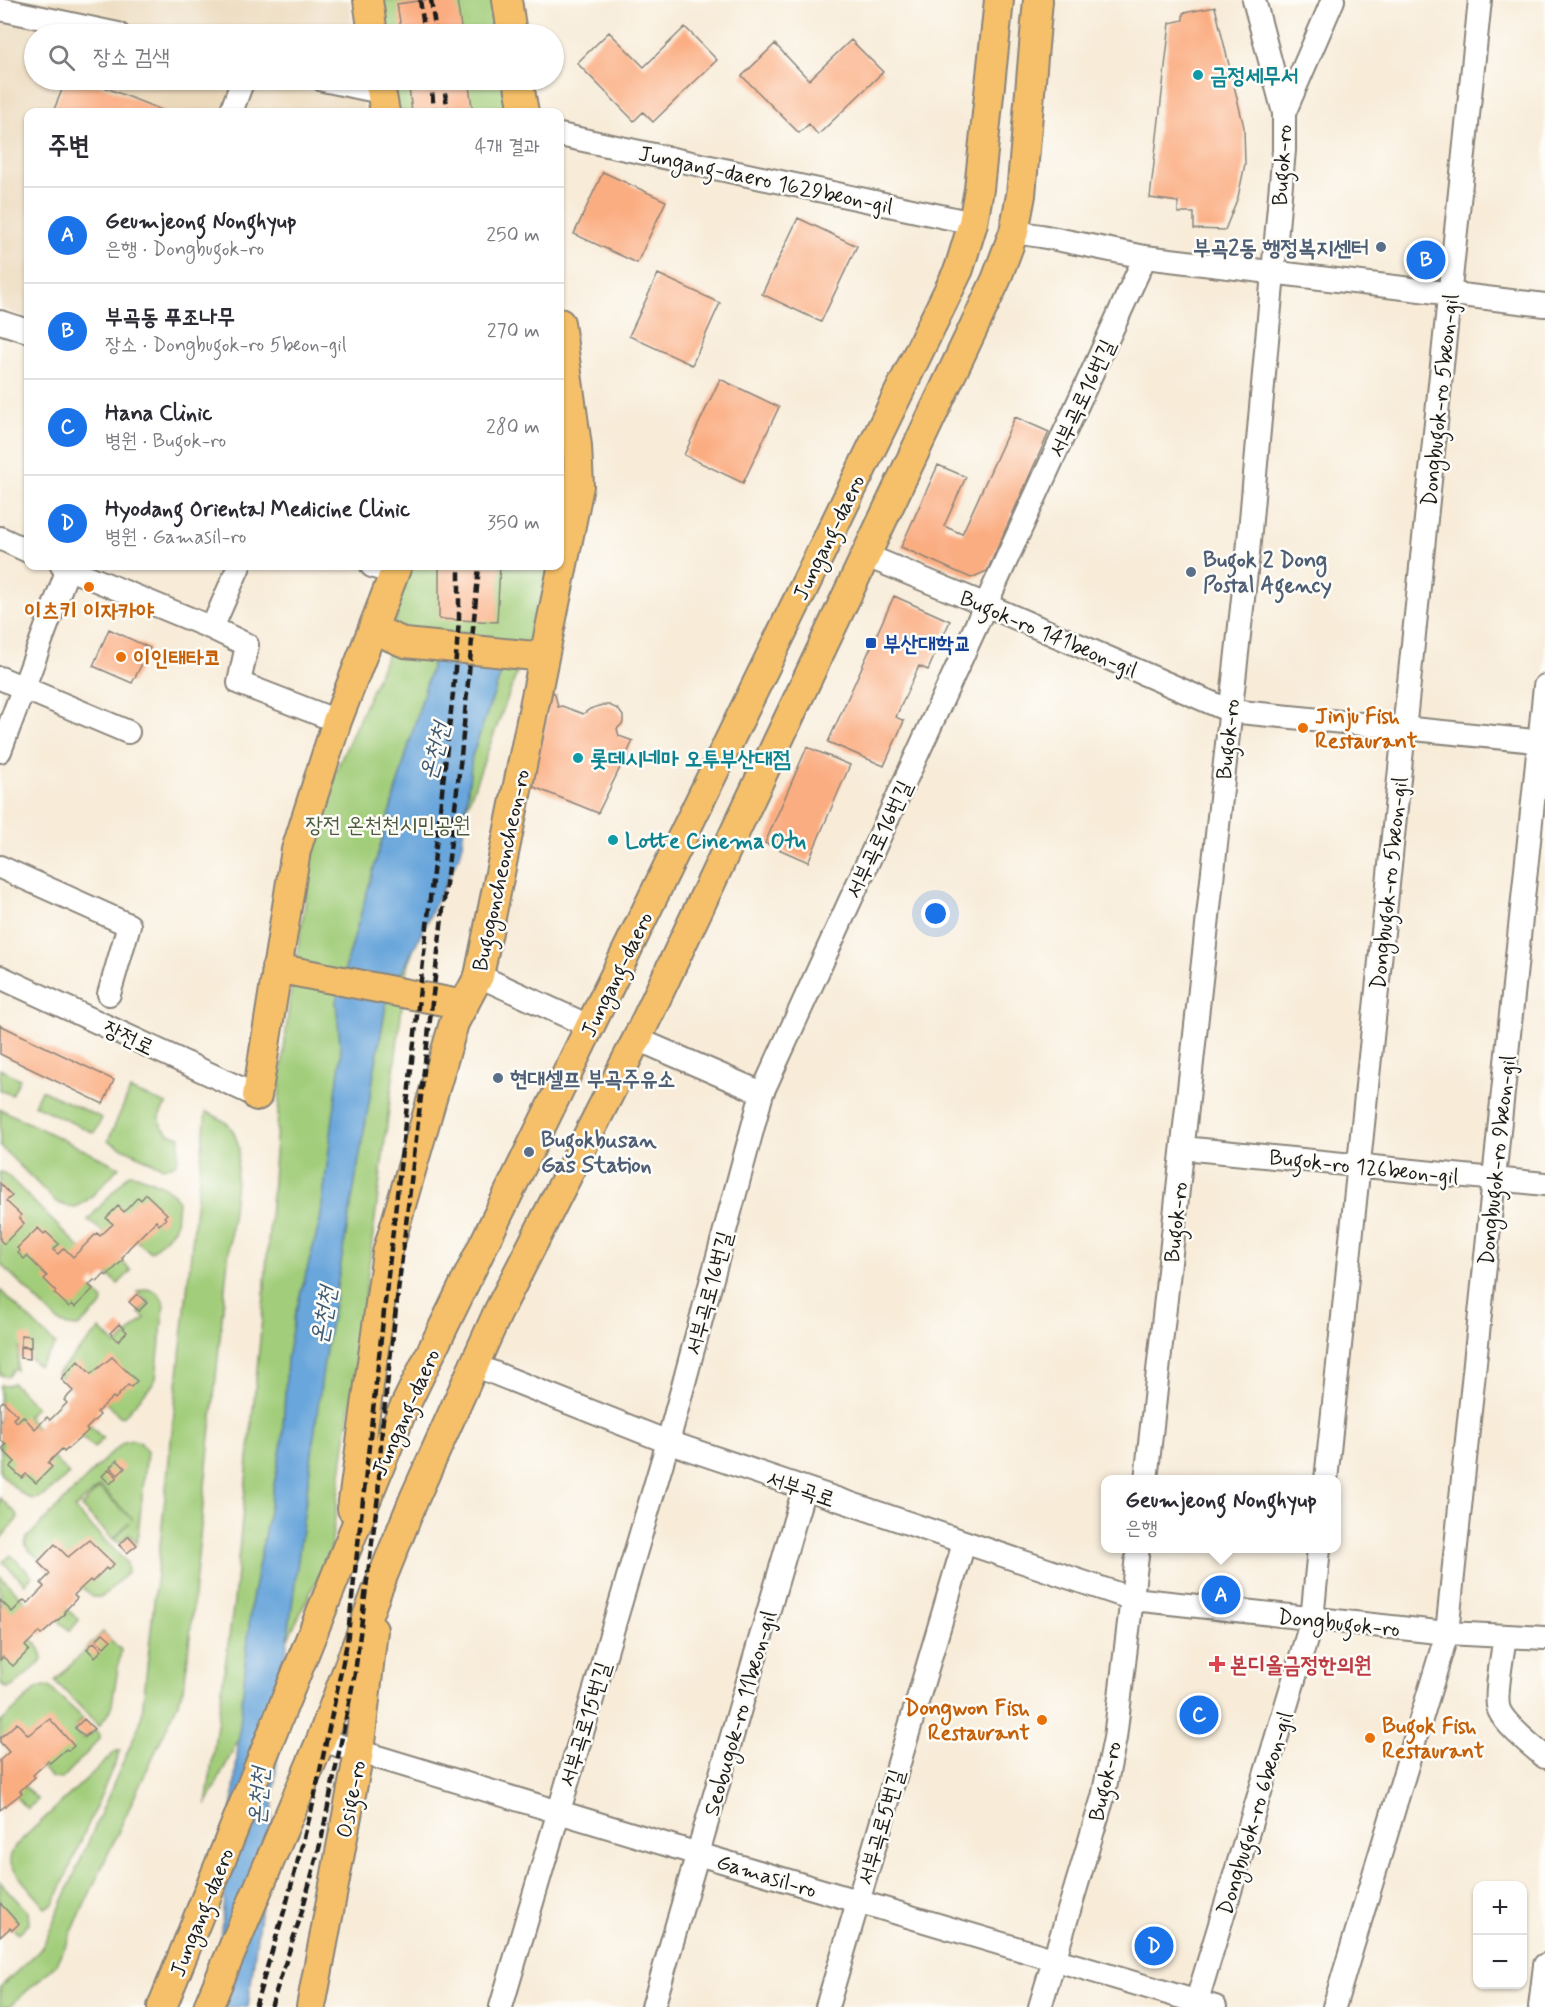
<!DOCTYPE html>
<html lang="ko">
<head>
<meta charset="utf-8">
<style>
	:root { --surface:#fff; --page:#f2f2f3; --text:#2b2b33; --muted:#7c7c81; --line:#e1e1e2; --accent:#1a73e8 }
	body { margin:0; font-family:Mynerve,"Poor Story",sans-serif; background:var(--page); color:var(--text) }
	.controls { position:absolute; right:18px; bottom:18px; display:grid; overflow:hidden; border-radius:12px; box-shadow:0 2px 4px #0004 }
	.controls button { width:54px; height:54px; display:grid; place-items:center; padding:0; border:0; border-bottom:2px solid var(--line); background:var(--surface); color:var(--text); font:30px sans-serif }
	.you { position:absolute; left:936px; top:914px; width:21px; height:21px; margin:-15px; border:4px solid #fff; border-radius:50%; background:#1a73e8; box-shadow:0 0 0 9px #1a73e833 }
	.badge { display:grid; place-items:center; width:39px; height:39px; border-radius:50%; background:var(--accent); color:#fff; font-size:20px; font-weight:700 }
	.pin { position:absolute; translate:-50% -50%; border:3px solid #fff; box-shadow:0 2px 6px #0006 }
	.popup { position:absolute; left:1101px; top:1475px; width:240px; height:78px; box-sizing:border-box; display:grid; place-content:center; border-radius:12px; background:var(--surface); filter:drop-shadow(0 2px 4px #0005); font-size:20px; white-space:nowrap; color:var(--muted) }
	.popup b { font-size:22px; color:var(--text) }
	.popup::after { content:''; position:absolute; left:50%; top:100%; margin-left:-12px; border:12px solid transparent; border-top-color:var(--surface) }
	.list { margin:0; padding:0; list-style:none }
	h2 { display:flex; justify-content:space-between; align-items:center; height:78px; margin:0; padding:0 24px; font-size:26px }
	h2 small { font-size:20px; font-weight:400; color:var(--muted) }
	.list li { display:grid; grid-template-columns:39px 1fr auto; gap:18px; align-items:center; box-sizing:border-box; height:96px; padding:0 24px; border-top:2px solid var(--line) }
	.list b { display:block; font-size:22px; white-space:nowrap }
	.list p { margin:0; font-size:20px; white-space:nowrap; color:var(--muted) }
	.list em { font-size:20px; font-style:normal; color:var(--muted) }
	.icon { flex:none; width:33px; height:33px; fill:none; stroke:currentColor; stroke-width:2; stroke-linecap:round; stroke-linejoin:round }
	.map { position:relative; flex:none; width:1545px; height:2007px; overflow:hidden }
	.search { position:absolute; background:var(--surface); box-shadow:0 2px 4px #0004; left:24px; top:24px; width:540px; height:66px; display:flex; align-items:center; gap:15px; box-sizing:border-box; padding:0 21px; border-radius:33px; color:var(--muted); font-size:22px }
	.panel { position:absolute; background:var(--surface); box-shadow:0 2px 4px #0004; left:24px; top:108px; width:540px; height:462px; border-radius:12px }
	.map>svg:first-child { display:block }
	.built { fill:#ebd8ba }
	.green { fill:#a2cd7a; stroke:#5f744b; stroke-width:1.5 }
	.water { fill:#69a6db; stroke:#42617c; stroke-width:1.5 }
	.building { fill:#fbad82 }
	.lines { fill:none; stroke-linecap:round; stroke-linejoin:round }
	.minor-casing { stroke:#8a847a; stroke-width:26 }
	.major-casing { stroke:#8a847a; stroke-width:32 }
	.minor { stroke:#fff; stroke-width:22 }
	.major { stroke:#f6c06b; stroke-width:28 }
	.rail { stroke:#1c1c1c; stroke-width:4.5; stroke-dasharray:9 4.5; stroke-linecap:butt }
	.culture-dot { fill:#0f9aa8; stroke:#fdfcf7; stroke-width:2 }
	.service-dot { fill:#5c6f8a; stroke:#fdfcf7; stroke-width:2 }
	.food-dot { fill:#e8710a; stroke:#fdfcf7; stroke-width:2 }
	.transit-dot { fill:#1a4fb4; stroke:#fdfcf7; stroke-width:2 }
	.health-dot { fill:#e0444e; stroke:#fdfcf7; stroke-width:2 }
	.labels { text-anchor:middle; stroke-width:5; stroke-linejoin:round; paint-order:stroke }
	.culture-label { font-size:22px; font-weight:bold; fill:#0d838f; stroke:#fdfcf7; text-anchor:start }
	.street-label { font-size:22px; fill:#1c1c1c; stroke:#fdfcf7 }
	.service-label { font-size:22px; font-weight:bold; fill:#4e5e75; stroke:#fdfcf7; text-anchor:start }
	.food-label { font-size:22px; font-weight:bold; fill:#c56008; stroke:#fdfcf7; text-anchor:start }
	.transit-label { font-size:22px; font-weight:bold; fill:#164399; stroke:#fdfcf7; text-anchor:start }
	.park-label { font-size:22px; fill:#4b5a3d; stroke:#fdfcf7 }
	.health-label { font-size:22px; font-weight:bold; fill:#be3a42; stroke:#fdfcf7; text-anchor:start }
	.water-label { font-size:24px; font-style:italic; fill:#3f5a72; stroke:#fdfcf7 }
</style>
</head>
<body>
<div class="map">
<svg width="1545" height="2007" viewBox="0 0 1545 2007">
	<rect width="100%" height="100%" fill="#fdfcf7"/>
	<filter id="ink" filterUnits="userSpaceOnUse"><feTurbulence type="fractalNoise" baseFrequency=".0167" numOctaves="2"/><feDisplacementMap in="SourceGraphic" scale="12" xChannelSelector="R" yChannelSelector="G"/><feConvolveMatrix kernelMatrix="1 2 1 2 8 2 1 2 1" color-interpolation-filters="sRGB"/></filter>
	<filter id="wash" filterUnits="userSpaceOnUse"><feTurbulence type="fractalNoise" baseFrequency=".008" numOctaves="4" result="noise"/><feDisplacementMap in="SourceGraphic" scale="24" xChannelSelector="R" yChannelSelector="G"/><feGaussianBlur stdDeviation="1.35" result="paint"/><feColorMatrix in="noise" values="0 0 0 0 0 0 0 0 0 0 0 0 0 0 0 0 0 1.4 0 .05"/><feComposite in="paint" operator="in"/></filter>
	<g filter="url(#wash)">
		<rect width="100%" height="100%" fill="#f8ecd9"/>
		<path class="built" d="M0,0H349L353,34H34V80H359L364,112H28V318L0,308Z"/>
		<path class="green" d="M376,0H496L501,34H381Z
			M387,80H507L512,112H393Z
			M407,566H549L534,627L407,967L361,1329L330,1553L206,1805L234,1601L263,1309L281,1076L290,997L321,805L389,651Z
			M0,1069L20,1079L12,1095L0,1090Z
			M41,1090L102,1118L94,1133L34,1105Z
			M130,1090L167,1104C153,1119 161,1133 180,1137L177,1163L171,1166L162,1167L108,1141Z
			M0,1109L119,1167C109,1177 86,1207 73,1207C66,1207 61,1204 55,1201L0,1146Z
			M206,1112C228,1121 234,1126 239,1149L187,1665L182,1694L57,1964L9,2007H0V1987L39,1951L44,1944L140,1723L142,1714Z
			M0,1172H2L7,1175L90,1258L109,1237L88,1220L129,1174L137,1175L161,1185L174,1194L178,1201L176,1223L174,1229L151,1252L134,1239L117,1256L131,1271L118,1284L101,1269L86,1284L103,1300L102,1305L78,1327L68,1326L59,1322L0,1263Z
			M145,1289C156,1290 161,1293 164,1304L156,1378L152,1385L123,1417L120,1416L105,1402L86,1421L103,1439L94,1448L75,1430L48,1452L69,1474C32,1507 35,1508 0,1473V1385L5,1386L13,1383L36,1407L27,1416L39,1432L79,1396L57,1373L100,1329L116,1345L145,1318L139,1313L149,1302L137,1292Z
			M0,1290L56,1345L38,1366L19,1348L17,1370H13L9,1376L0,1375Z
			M132,1440L140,1442L147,1452L137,1543L129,1534L119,1543L114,1540L129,1523L113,1539L81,1507L99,1488L133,1520L100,1486L74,1509L127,1563L128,1572L102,1597H93L80,1585L61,1604L79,1620L70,1631L50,1613L26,1635C34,1643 46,1650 41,1662L13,1686L8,1688L1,1684L0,1576L30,1606L57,1576L29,1550L25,1545L27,1538L109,1455L124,1442Z
			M0,1498L17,1514L18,1518L0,1539Z
			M11,1555L32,1576L25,1584L3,1562Z
			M103,1632L121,1650L111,1710L99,1726L55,1681Z
			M44,1686L49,1687L83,1718L74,1729L84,1739L95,1730L100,1735V1739L62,1779L52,1778L34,1759L15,1777L38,1800L27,1809L10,1791L15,1757L0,1741V1723L38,1688Z
			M116,1751H120L59,1892L53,1904L45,1908C38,1896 11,1872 10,1860C10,1855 13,1851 15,1846Z
			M0,1882L28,1912L29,1923L18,1934L7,1922L0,1928Z"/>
		<path class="water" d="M465,632L504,665L472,756L461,852L386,1005L324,1361L287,1644L271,1828L248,2007H214L251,1604L282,1443L287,1359L294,1318L320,1221L341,1054L336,1001L435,653Z"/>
		<g id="blocks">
			<path class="building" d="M426,0H457L462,34H402L397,4Z
				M1215,7L1244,127L1245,164L1238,197L1225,230L1194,229V213H1178V202L1150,198L1170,23L1183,20V13Z
				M685,27L717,60L653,122L643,112L634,121L577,63L609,32L644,67Z
				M851,40L883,72L818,135L809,124L799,133L742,76L775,44L809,80Z
				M66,80H86L167,112H53Z
				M408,80H468L473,112H412Z
				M603,172L666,201L637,263L574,234Z
				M798,218L857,246L821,322L762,294Z
				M658,274L720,303L692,365L629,336Z
				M720,379L779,407L743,483L684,455Z
				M1015,417L1049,432L987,571L971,578L901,547L938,465L966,477L944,526L962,534Z
				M439,566H500L497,622L439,619Z
				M894,596L950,621L928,670L919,666L896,717L904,721L884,766L828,742Z
				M109,629L150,648L132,683L93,666Z
				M550,689L555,694L558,707L562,706L583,714L590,709L602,705H609L618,709L623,716V723L617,729L619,736L633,741L598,813L529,785L548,711L544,708Z
				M807,747L850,765L808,862L765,843Z
				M0,1025L114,1080L103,1104L0,1054Z
				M0,1183L12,1196L6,1201L21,1215L19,1218L24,1223L4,1244L0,1240Z
				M146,1194L167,1214L164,1217L166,1219L159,1225L156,1221L129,1248L122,1258L123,1260L107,1276L105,1274L97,1282L94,1280L89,1285L93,1289L75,1307L72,1304L69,1307L54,1293L56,1291L44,1279L47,1276L27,1256L24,1259L18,1253L20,1251L17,1248L38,1228L44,1234L46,1232L59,1244L53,1250L58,1254L64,1248L73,1257L97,1233L100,1236L113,1224L106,1218L118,1206L124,1212L138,1197L141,1200Z
				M137,1294L147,1303L139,1311L129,1302Z
				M119,1324L127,1332L118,1341L110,1333Z
				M21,1335L31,1336V1347L21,1346Z
				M20,1347L30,1348V1359L20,1358Z
				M112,1357L137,1381L131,1387L128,1385L115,1399L113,1397L97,1412L100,1415L86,1429L88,1431L64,1452L62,1449L48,1463L52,1467L36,1483L26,1474L22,1478L10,1467L15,1462L2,1449L6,1445L1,1440L0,1442V1404L3,1401L17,1415L13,1419L17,1422L23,1416L35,1429L47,1417L50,1420L67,1403L64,1400L73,1391L61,1379L78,1361L91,1374Z
				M117,1460L125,1468L118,1475L110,1467Z
				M109,1469L117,1477L110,1484L102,1476Z
				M129,1536L137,1545L127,1553L119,1545Z
				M89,1540L114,1564L108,1570L106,1568L92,1582L90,1580L74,1595L77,1598L64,1612L65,1614L41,1635L39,1632L25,1646L29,1650L13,1666L3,1657L0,1660V1600L12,1612L24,1600L28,1603L44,1587L41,1583L50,1574L38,1562L55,1544L68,1557Z
				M103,1633L111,1640L104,1647L96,1640Z
				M94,1642L102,1650L95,1657L87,1649Z
				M50,1719L74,1746L68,1751L66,1749L50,1763L48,1761L33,1775L35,1777L20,1791L22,1793L0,1810V1760L9,1752L0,1742V1738L17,1723L28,1735Z
				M84,1719L94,1729L85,1737L75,1728Z
				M0,1903L19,1924L12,1930L10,1928L0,1937Z"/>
		</g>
	</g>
	<g filter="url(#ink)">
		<use href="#blocks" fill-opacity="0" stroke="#8a847a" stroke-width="1.5"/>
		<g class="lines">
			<g class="minor-casing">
				<path id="minor" d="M0,9L118,34
					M323,80L381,92
					M231,112L243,80
					M1284,113L1333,0
					M560,135L973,223
					M1014,232L1041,236L1145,257L1545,305
					M0,322L28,331
					M0,538L28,551
					M867,556L986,605L1230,711L1545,742
					M62,566L212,628L247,645L239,683L337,721
					M372,566L395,574
					M212,628L239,566
					M0,678L128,732
					M0,751L69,566
					M0,867L129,925L109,994
					M479,976L591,1027
					M0,977L257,1096
					M637,1039L762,1093
					M1183,1148L1545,1184
					M474,1365L668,1442L1133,1599L1447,1633L1545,1638
					M1146,1480L1248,553L1284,150V113L1254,0
					M1326,1480L1480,0
					M1505,1636C1503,1652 1494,1697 1499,1710C1506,1726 1532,1746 1545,1757
					M321,1740L698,1854L1215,2007
					M501,2007L668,1442L762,1093L1145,257
					M653,2007L804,1489
					M827,2007L964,1543
					M1040,2007L1103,1797L1115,1738L1138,1548
					M1195,2007L1312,1620L1319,1548
					M1334,2007L1447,1633L1545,686
					M1540,2007L1545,1965"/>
			</g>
			<g class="major-casing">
				<path id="major" d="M368,0L373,34
					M507,0L512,34
					M379,80L385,112
					M518,80L524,112
					M373,629L405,643L544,657
					M276,968L464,1005
					M257,1096L296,850L337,721L397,566
					M352,1509L387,1253L454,1023L479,976L579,486L577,446L560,323
					M162,2007L400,1416L959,269L973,223L979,189L999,0
					M208,2007L321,1740L378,1588L414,1499L498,1312L637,1039L996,280L1014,232L1021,195L1038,0
					M311,2007L359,1752L373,1630"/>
			</g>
			<use href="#minor" class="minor"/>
			<use href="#major" class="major"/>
			<path class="rail" d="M420,0L425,34
				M431,0L436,34
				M431,80L434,112
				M443,80L448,112
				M255,2007L286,1905L313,1804L347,1643L453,693L459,620V566
				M271,2007L300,1918L321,1841L355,1673L378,1496L382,1428L461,756L479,566"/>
		</g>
	</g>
	<g class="culture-dot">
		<circle cx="1198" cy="75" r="6"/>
		<circle cx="578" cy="758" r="6"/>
		<circle cx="613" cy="840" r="6"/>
	</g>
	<g class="service-dot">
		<circle cx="1381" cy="247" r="6"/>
		<circle cx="1191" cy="572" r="6"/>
		<circle cx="498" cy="1078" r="6"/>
		<circle cx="529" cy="1152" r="6"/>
	</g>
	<g class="food-dot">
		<circle cx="89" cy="587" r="6"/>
		<circle cx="121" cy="657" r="6"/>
		<circle cx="1303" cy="728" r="6"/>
		<circle cx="1042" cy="1720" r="6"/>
		<circle cx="1370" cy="1738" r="6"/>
	</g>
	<rect class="transit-dot" x="865" y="637" width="12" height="12" rx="3"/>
	<path class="health-dot" d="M1214 1655h6v6h6v6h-6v6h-6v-6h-6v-6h6z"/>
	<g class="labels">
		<g class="culture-label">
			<text x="1210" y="83">금정세무서</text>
			<text x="590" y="766">롯데시네마 오투부산대점</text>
			<text x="625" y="848">Lotte Cinema Otu</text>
		</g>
		<g class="street-label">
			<text transform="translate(1281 165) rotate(-87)" y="8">Bugok-ro</text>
			<text transform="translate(766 179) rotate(12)" y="8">Jungang-daero 1629beon-gil</text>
			<text transform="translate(1081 398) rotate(-65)" y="8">서부곡로16번길</text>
			<text transform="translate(1439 400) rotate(-84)" y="8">Dongbugok-ro 5beon-gil</text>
			<text transform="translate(828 537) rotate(-64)" y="8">Jungang-daero</text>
			<text transform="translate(1049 633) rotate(23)" y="8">Bugok-ro 141beon-gil</text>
			<text transform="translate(1227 739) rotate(-84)" y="8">Bugok-ro</text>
			<text transform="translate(878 839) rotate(-65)" y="8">서부곡로16번길</text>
			<text transform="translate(500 870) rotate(-78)" y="8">Bugogoncheoncheon-ro</text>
			<text transform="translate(1388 883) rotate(-84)" y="8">Dongbugok-ro 5beon-gil</text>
			<text transform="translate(616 974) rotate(-64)" y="8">Jungang-daero</text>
			<text transform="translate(129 1037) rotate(25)" y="8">장전로</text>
			<text transform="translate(1496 1160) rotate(-84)" y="8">Dongbugok-ro 9beon-gil</text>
			<text transform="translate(1364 1166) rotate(6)" y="8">Bugok-ro 126beon-gil</text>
			<text transform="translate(1175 1222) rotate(-84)" y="8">Bugok-ro</text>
			<text transform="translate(708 1293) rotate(-75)" y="8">서부곡로16번길</text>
			<text transform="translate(405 1412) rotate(-66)" y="8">Jungang-daero</text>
			<text transform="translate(801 1488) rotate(19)" y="8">서부곡로</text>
			<text transform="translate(1339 1622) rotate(6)" y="8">Dongbugok-ro</text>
			<text transform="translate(739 1713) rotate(-74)" y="8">Seobugok-ro 11beon-gil</text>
			<text transform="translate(584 1724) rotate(-73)" y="8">서부곡로15번길</text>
			<text transform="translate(1104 1781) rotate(-77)" y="8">Bugok-ro</text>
			<text transform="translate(350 1799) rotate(-79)" y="8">Osige-ro</text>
			<text transform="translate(1254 1813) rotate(-73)" y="8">Dongbugok-ro 6beon-gil</text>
			<text transform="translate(880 1827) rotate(-74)" y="8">서부곡로5번길</text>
			<text transform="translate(767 1875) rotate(17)" y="8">Gamasil-ro</text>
			<text transform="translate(201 1912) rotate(-68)" y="8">Jungang-daero</text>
		</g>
		<g class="service-label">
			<text x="1369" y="255" text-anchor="end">부곡2동 행정복지센터</text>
			<text x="1203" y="567">Bugok 2 Dong<tspan x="1203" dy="25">Postal Agency</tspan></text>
			<text x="510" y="1086">현대셀프 부곡주유소</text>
			<text x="541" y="1147">Bugokbusan<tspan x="541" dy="25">Gas Station</tspan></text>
		</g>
		<g class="food-label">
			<text x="89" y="618" text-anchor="middle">이츠키 이자카야</text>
			<text x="133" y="665">이인태타코</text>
			<text x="1315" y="723">Jinju Fish<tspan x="1315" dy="25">Restaurant</tspan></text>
			<text x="1030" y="1715" text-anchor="end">Dongwon Fish<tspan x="1030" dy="25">Restaurant</tspan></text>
			<text x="1382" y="1733">Bugok Fish<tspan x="1382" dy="25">Restaurant</tspan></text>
		</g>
		<g class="transit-label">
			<text x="883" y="651">부산대학교</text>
		</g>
		<g class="park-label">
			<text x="388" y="832">장전 온천천시민공원</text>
		</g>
		<g class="health-label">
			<text x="1230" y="1672">본디올금정한의원</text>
		</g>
		<g class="water-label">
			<text transform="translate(434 751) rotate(-75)" y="8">온천천</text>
			<text transform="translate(323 1315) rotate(-80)" y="8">온천천</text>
			<text transform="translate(258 1796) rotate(-86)" y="8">온천천</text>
		</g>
	</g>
</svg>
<div class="controls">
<button>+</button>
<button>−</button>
</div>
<div class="you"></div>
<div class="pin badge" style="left:1221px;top:1595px">A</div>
<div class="popup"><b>Geumjeong Nonghyup</b>은행</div>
<div class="pin badge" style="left:1426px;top:260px">B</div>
<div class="pin badge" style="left:1199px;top:1715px">C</div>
<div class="pin badge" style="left:1154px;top:1946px">D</div>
<div class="search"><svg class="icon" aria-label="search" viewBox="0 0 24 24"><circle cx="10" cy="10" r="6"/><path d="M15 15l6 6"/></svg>장소 검색</div>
<section class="panel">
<h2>주변<small>4개 결과</small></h2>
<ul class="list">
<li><span class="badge">A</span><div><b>Geumjeong Nonghyup</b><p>은행 · Dongbugok-ro</p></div><em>250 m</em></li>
<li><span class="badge">B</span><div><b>부곡동 푸조나무</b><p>장소 · Dongbugok-ro 5beon-gil</p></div><em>270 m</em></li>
<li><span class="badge">C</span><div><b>Hana Clinic</b><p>병원 · Bugok-ro</p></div><em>280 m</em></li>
<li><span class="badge">D</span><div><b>Hyodang Oriental Medicine Clinic</b><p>병원 · Gamasil-ro</p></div><em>350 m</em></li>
</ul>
</section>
</div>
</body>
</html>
